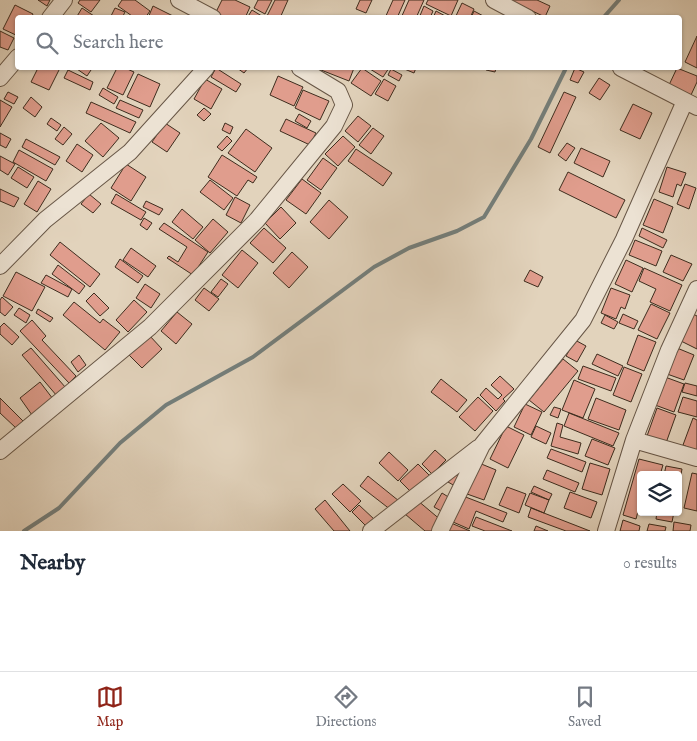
<!DOCTYPE html>
<html lang="en">
<head>
<meta charset="utf-8">
<style>
	:root { --surface:#fff; --page:#f2f2f3; --text:#1f2937; --muted:#747a83; --line:#e0e1e3; --accent:#8f2418 }
	body { margin:0; font-family:"IM FELL English",serif; background:var(--page); color:var(--text) }
	.controls { position:absolute; right:15px; bottom:15px; display:grid; overflow:hidden; border-radius:5px; box-shadow:0 1px 4px #0004 }
	.controls button { width:45px; height:45px; display:grid; place-items:center; padding:0; border:0; border-bottom:1px solid var(--line); background:var(--surface); color:var(--text); font:25px sans-serif }
	.list { margin:0; padding:0; list-style:none }
	h2 { display:flex; justify-content:space-between; align-items:center; height:65px; margin:0; padding:0 20px; font-size:21px }
	h2 small { font-size:16px; font-weight:400; color:var(--muted) }
	.icon { flex:none; width:28px; height:28px; fill:none; stroke:currentColor; stroke-width:2; stroke-linecap:round; stroke-linejoin:round }
	.map { position:relative; flex:none; width:697px; height:531px; overflow:hidden }
	.search { position:absolute; background:var(--surface); box-shadow:0 1px 4px #0004; left:15px; right:15px; top:15px; height:55px; display:flex; align-items:center; gap:12px; box-sizing:border-box; padding:0 18px; border-radius:5px; color:var(--muted); font-size:19px }
	.sheet { height:140px; background:var(--surface) }
	nav { display:flex; justify-content:space-around; align-items:center; box-sizing:border-box; height:70px; border-top:1px solid var(--line); background:var(--surface); font-size:14px; color:var(--muted) }
	nav a { display:grid; justify-items:center; gap:2px }
	nav .on { color:var(--accent) }
	.map>svg:first-child { display:block }
	.lines { fill:none; stroke-linecap:round; stroke-linejoin:round }
	.stream { stroke:#747f7c; stroke-width:4 }
	.building { fill:#e09d8d; stroke:#3e2d1e }
	.minor-casing { stroke:#675646; stroke-width:18 }
	.minor { stroke:#ece2d3; stroke-width:16 }
</style>
</head>
<body>
<div class="map">
<svg width="697" height="531" viewBox="0 0 697 531">
	<rect width="100%" height="100%" fill="#e2d3bc"/>
	<filter id="stains"><feTurbulence type="fractalNoise" baseFrequency=".004" numOctaves="4"/><feColorMatrix values="0 0 0 0 .2 0 0 0 0 .09 0 0 0 0 .02 0 0 0 .5 -.17"/></filter>
	<radialGradient id="worn" r=".72"><stop offset=".6" stop-color="#630" stop-opacity="0"/><stop offset="1" stop-color="#630" stop-opacity=".3"/></radialGradient>
	<g class="lines">
		<path class="stream" d="M603,18L619,0
			M24,531L59,508L120,443L166,405L253,357L374,267L409,248L457,231L484,217L531,139L566,68"/>
	</g>
	<path class="building" d="M38,0H50L47,6Z
		M80,0H100L91,12L78,3Z
		M122,0H135L150,11L145,18H131L132,16L118,6Z
		M222,0H235L250,7L245,18H222L215,14Z
		M258,0H272L265,14L254,8Z
		M275,0H288L280,18L267,16Z
		M360,0H372L366,13L356,9Z
		M393,0H405L397,18H385Z
		M409,0H424L416,18H401Z
		M428,0H458L451,16L426,4Z
		M509,0H537L550,6L545,17Z
		M462,3L474,9L470,18H455Z
		M15,5L33,14L31,18H18V36L3,29Z
		M153,6L177,18H148Z
		M424,6L433,11L430,18H419Z
		M82,8L97,18H76Z
		M115,8L125,12L122,18H110Z
		M252,10L265,18H247Z
		M436,11L449,18H433Z
		M474,11L487,18H471Z
		M0,31L14,38L8,50L0,47Z
		M697,36V68L685,62Z
		M38,68H60L49,90L31,82Z
		M77,68H88L91,70L87,76L77,69Z
		M117,68H125L134,72L123,95L107,88Z
		M216,68L241,84L236,92L211,77Z
		M237,68H248L244,73Z
		M322,68H354L349,81L321,70Z
		M362,68L381,81L371,96L351,83Z
		M371,68H389L383,77L370,69Z
		M402,68H416L414,73Z
		M486,68H496L495,72L486,70Z
		M575,68L584,72L578,83L570,80Z
		M677,68L697,76V82L691,95L669,85Z
		M391,69L402,75L399,81L388,75Z
		M68,70L93,82L90,90L64,78Z
		M138,74L160,84L150,107L127,97Z
		M278,76L303,87L294,106L270,95Z
		M599,78L610,85L600,100L589,93Z
		M205,79L222,89L211,109L194,99Z
		M384,79L396,86L388,101L375,94Z
		M103,88L118,97L114,104L99,95Z
		M303,90L329,101L320,120L295,108Z
		M8,92L18,97L14,104L4,99Z
		M564,92L576,97L550,153L538,147Z
		M31,97L42,107L35,117L23,108Z
		M0,100L12,107L0,127Z
		M120,100L143,110L139,118L116,108Z
		M91,102L136,122L130,133L86,113Z
		M633,104L652,113L640,139L620,130Z
		M204,108L211,114L204,121L197,115Z
		M299,114L311,121L307,128L295,121Z
		M358,116L371,126L358,142L345,131Z
		M51,118L61,125L57,131L47,124Z
		M286,119L316,133L310,145L280,131Z
		M101,123L119,138L103,157L85,141Z
		M165,123L180,133L167,152L152,142Z
		M225,123L233,127L230,134L222,130Z
		M64,127L72,134L63,145L55,139Z
		M373,128L384,136L371,154L359,145Z
		M246,129L272,148L255,172L228,153Z
		M0,133L11,139L6,148L0,145Z
		M227,136L232,141L222,151L217,147Z
		M343,136L355,147L338,166L325,154Z
		M26,139L60,157L55,165L22,147Z
		M567,143L575,148L566,161L558,155Z
		M77,144L93,155L82,172L66,161Z
		M581,148L610,161L603,177L574,163Z
		M356,149L392,173L383,186L348,161Z
		M19,150L53,169L46,181L13,162Z
		M222,155L257,177L253,183L248,180L237,196L208,177Z
		M0,156L15,164L8,175L0,170Z
		M323,158L337,168L321,190L307,180Z
		M126,164L146,177L131,201L111,188Z
		M18,167L34,177L27,188L11,178Z
		M667,167L686,173L681,186L677,184L673,197L659,192Z
		M568,172L625,200L616,218L559,190Z
		M302,179L321,193L306,214L286,200Z
		M210,180L233,198L224,210L200,192Z
		M38,181L51,189L37,212L24,204Z
		M685,184L696,188L689,209L677,204Z
		M0,189L19,198L14,207L0,201Z
		M89,194L101,204L93,213L81,204Z
		M116,194L146,212L141,220L111,203Z
		M235,197L250,205L241,223L226,215Z
		M654,199L673,207L663,233L643,225Z
		M329,200L348,217L329,239L310,222Z
		M146,201L163,209L159,215L143,207Z
		M281,207L296,223L280,239L265,223Z
		M182,209L203,227L193,239L172,222Z
		M144,218L152,223L147,230L140,225Z
		M213,219L228,232L210,253L195,240Z
		M164,223L208,252L193,275L167,258L169,256L178,262L187,247L159,229Z
		M264,228L286,248L273,263L250,243Z
		M642,228L667,240L663,248L639,236Z
		M635,240L662,251L656,266L629,255Z
		M60,242L100,274L90,287L50,255Z
		M131,248L156,266L148,277L123,260Z
		M242,250L258,263L238,288L222,275Z
		M292,252L308,267L289,288L273,273Z
		M671,255L692,264L683,281L663,272Z
		M120,259L143,276L138,283L115,267Z
		M626,260L643,268L632,292L615,284Z
		M58,265L85,286L79,294L52,274Z
		M644,268L682,285L670,311L650,302L656,289L639,281Z
		M530,270L543,277L538,287L524,281Z
		M16,272L45,287L32,311L3,296Z
		M46,275L72,289L68,297L41,283Z
		M221,279L228,284L218,297L211,292Z
		M145,284L160,294L151,308L136,298Z
		M204,288L219,299L209,311L195,300Z
		M611,288L630,295L625,309L621,307L616,319L601,313Z
		M94,293L109,308L100,316L86,301Z
		M2,297L13,307L5,316L0,312V300Z
		M134,300L147,312L128,332L116,320Z
		M74,302L100,323L103,319L120,332L105,350L63,315Z
		M651,304L670,313L657,339L638,330Z
		M19,308L30,315L26,323L14,315Z
		M38,309L53,318L50,322L36,313Z
		M177,312L192,324L176,344L161,331Z
		M623,314L638,321L634,329L619,323Z
		M693,314L697,316V349L681,341Z
		M605,315L618,322L614,329L601,323Z
		M32,320L46,336L42,340L76,376L69,383L20,331Z
		M4,323L19,337L12,345L0,334V327Z
		M149,335L162,349L142,368L129,355Z
		M638,335L656,342L644,371L627,364Z
		M575,340L586,346L577,362L566,356Z
		M31,348L66,388L57,396L22,355Z
		M677,348L694,355L684,380L667,374Z
		M597,354L623,366L618,376L592,364Z
		M79,355L86,365L78,372L71,362Z
		M563,359L578,371L544,412L529,400Z
		M583,366L616,378L611,391L578,379Z
		M624,367L642,374L631,402L613,395Z
		M500,376L514,389L503,399L505,401L496,411L480,395L486,388L498,399L502,395L491,385Z
		M665,377L684,384L674,412L655,405Z
		M441,379L467,400L457,412L431,392Z
		M574,380L595,389L583,418L562,410Z
		M40,382L53,399L32,415L20,398Z
		M685,383L697,386V396L682,392Z
		M478,397L493,411L475,431L459,417Z
		M683,397L697,401V417L678,412Z
		M0,398L23,421L16,428L0,413Z
		M596,398L626,410L619,430L588,419Z
		M525,404L542,412L531,435L514,427Z
		M554,407L561,409L558,418L550,415Z
		M657,408L676,415L666,443L647,436Z
		M569,413L619,433L613,446L564,426Z
		M693,418L697,420V451L683,445Z
		M557,423L563,425L560,437L581,443L578,454L551,446Z
		M506,426L524,435L508,468L490,459Z
		M536,426L551,433L546,444L531,437Z
		M592,439L615,448L608,465L585,456Z
		M551,449L586,462L582,472L547,458Z
		M435,450L446,460L432,474L422,464Z
		M389,452L408,470L398,481L379,463Z
		M639,459L663,465L660,475H641V500L636,519L623,515Z
		M479,463L496,470L484,500L467,494Z
		M590,463L610,469L602,495L582,489Z
		M418,464L430,476L412,493L400,481Z
		M666,466L682,469L678,491V475H664Z
		M547,470L579,483L575,492L543,479Z
		M454,473L461,478L455,486L448,482Z
		M692,473L697,474V511L684,508Z
		M368,476L399,501L391,510L360,486Z
		M343,484L361,501L350,512L332,494Z
		M534,486L552,494L549,500L531,492Z
		M507,487L526,494L519,513L499,505Z
		M570,492L597,502L591,518L564,508Z
		M442,493L450,498L443,512L434,507Z
		M530,493L549,500L544,513L525,505Z
		M463,496L507,513L503,522L476,511L469,529L453,522Z
		M325,500L350,531H334L315,509Z
		M417,500L442,521L433,531H425L405,514Z
		M359,505L375,520L368,528L352,512Z
		M531,508L590,531H566L528,517Z
		M657,512H674L672,522L656,519Z
		M476,517L512,531H485L472,526Z
		M623,520L640,526L639,531H620Z
		M674,522L691,525L690,531H673Z
		M451,523L470,531H448Z
		M649,524L666,527L665,531H647Z
		M536,526L548,531H534Z"/>
	<g class="lines">
		<g class="minor-casing">
			<path id="minor" d="M179,0L213,18
				M494,0L528,18
				M50,18L64,0
				M621,68L697,107
				M0,78L18,57
				M0,266L45,220L130,152L206,68
				M634,440L697,458
				M0,451L150,327L257,220L334,126L344,105L338,91L300,68
				M371,531L478,448
				M440,531L482,445L583,320L624,239L685,101
				M606,531L634,440L669,350L697,289"/>
		</g>
		<use href="#minor" class="minor"/>
	</g>
	<rect width="100%" height="100%" filter="url(#stains)"/>
	<rect width="100%" height="100%" fill="url(#worn)"/>
</svg>
<div class="controls">
<button><svg class="icon" aria-label="layers" viewBox="0 0 24 24"><path d="M12 4l9 5-9 5-9-5zM3 14l9 5 9-5"/></svg></button>
</div>
<div class="search"><svg class="icon" aria-label="search" viewBox="0 0 24 24"><circle cx="10" cy="10" r="6"/><path d="M15 15l6 6"/></svg>Search here</div>
</div>
<section class="sheet">
<h2>Nearby<small>0 results</small></h2>
<ul class="list">
</ul>
</section>
<nav>
<a class="on"><svg class="icon" aria-label="map" viewBox="0 0 24 24"><path d="M3 6l6-2 6 2 6-2v14l-6 2-6-2-6 2zM9 4v14M15 6v14"/></svg>Map</a>
<a><svg class="icon" aria-label="directions" viewBox="0 0 24 24"><path d="M12 3l9 9-9 9-9-9zM9 14v-3h6M13 9l2 2-2 2"/></svg>Directions</a>
<a><svg class="icon" aria-label="saved" viewBox="0 0 24 24"><path d="M7 4h10v16l-5-4-5 4z"/></svg>Saved</a>
</nav>
</body>
</html>
